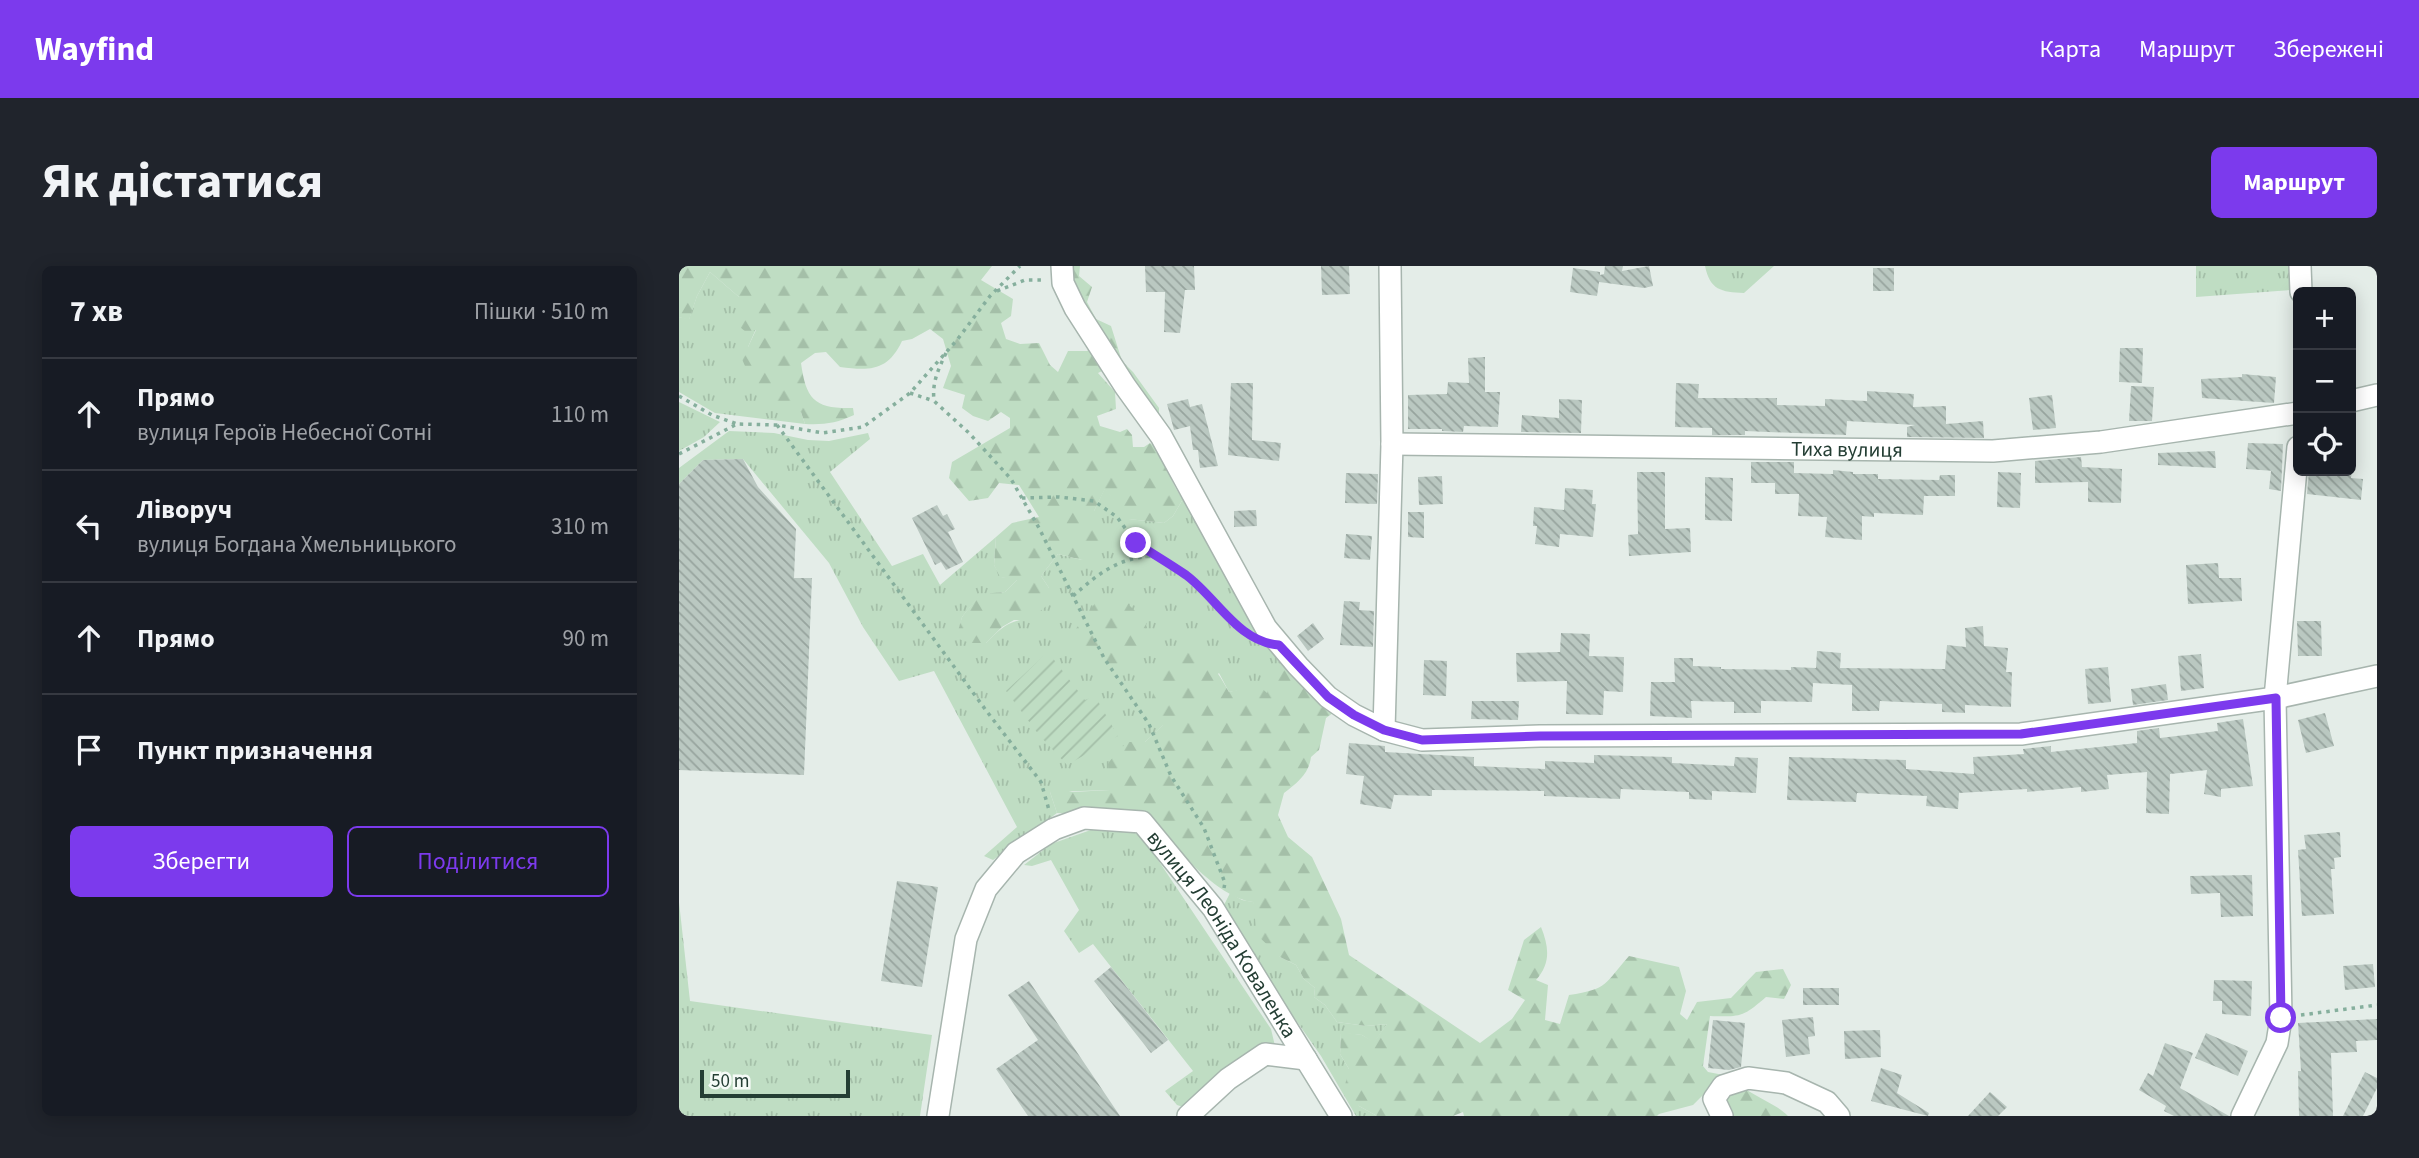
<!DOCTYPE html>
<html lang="uk">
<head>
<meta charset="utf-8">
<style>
	:root { --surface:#171b24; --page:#20242c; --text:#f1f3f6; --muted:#9ea1a6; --line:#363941; --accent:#7c3aed }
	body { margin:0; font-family:"Source Sans 3",sans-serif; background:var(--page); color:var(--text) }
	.controls { position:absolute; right:21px; top:21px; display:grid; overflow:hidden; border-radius:10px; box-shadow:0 4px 18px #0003 }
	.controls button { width:63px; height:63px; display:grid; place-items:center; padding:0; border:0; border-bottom:2px solid var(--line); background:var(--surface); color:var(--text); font:35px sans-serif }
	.scale { position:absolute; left:21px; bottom:18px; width:150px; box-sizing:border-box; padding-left:7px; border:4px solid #243e34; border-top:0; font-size:19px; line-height:24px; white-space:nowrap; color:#243e34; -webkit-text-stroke:5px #f5faf7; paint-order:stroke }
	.stop { position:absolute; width:21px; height:21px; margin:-16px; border:5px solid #7c3aed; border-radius:50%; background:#fff }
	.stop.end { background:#7c3aed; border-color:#fff; box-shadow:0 2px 7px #0008 }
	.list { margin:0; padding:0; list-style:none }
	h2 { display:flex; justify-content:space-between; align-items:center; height:91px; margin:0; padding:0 28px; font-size:30px }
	h2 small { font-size:23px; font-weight:400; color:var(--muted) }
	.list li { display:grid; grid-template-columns:46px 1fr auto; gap:21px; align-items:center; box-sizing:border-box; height:112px; padding:0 28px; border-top:2px solid var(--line) }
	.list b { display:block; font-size:26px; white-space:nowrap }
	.list p { margin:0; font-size:23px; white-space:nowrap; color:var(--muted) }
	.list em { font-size:23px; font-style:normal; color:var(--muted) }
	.actions { display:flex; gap:14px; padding:21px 28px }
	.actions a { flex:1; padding:16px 0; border:2px solid var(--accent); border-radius:10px; text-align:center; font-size:24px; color:var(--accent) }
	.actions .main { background:var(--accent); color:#fff }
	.icon { flex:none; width:38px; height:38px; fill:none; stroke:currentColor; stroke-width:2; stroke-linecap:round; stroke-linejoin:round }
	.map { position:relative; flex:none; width:1698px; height:850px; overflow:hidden; border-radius:10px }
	header { display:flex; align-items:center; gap:42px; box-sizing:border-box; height:98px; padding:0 35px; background:var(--accent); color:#fff }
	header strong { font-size:33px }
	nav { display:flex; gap:38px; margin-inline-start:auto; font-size:24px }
	.intro { display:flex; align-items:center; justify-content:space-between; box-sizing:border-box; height:168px; padding:0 42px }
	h1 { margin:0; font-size:49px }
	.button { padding:18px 32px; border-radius:10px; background:var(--accent); color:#fff; font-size:24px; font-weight:700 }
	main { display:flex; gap:42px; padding:0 42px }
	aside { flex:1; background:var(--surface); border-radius:10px; box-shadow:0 4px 18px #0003 }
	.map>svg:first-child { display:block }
	.grass { fill:url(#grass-tufts) }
	.forest { fill:url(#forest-firs) }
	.garden { fill:url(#garden-furrows) }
	.building { fill:url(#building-back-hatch) }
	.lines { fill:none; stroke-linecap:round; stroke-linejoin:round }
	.minor-casing { stroke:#a7b5ae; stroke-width:24 }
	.path { stroke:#86af9d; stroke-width:3.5; stroke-dasharray:3.5 5; stroke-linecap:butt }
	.minor { stroke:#fff; stroke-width:21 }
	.route { stroke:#7c3aed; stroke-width:9 }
	.labels { text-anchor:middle; stroke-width:6; stroke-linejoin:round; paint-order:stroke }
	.street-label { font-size:21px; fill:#243e34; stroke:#f5faf7 }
</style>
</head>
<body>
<header>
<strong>Wayfind</strong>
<nav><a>Карта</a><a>Маршрут</a><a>Збережені</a></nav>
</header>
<div class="intro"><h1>Як дістатися</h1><a class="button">Маршрут</a></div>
<main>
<aside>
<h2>7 хв<small>Пішки · 510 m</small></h2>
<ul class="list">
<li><svg class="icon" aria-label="ahead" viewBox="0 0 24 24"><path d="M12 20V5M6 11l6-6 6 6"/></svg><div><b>Прямо</b><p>вулиця Героїв Небесної Сотні</p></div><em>110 m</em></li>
<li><svg class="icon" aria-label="left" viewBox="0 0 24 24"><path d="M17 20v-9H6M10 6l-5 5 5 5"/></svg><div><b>Ліворуч</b><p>вулиця Богдана Хмельницького</p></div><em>310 m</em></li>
<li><svg class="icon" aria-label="ahead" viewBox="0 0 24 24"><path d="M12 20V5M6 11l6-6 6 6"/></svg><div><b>Прямо</b></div><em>90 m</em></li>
<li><svg class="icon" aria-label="arrive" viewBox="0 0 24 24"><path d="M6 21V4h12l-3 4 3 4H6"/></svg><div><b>Пункт призначення</b></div></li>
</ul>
<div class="actions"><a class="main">Зберегти</a><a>Поділитися</a></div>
</aside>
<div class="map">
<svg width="1698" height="850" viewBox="0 0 1698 850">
	<defs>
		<pattern id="grass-tufts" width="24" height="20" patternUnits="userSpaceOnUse" patternTransform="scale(1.75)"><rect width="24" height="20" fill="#bfddc3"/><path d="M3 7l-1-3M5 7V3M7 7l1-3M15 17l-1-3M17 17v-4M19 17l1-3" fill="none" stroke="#a4bfa8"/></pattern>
		<pattern id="forest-firs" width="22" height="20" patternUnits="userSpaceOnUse" patternTransform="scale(1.75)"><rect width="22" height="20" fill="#bfddc3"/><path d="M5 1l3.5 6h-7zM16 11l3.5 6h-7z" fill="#a4bfa8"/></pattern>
		<pattern id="garden-furrows" width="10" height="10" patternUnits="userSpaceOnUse" patternTransform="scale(1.75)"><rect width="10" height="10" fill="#bfddc3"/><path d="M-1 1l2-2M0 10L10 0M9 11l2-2" fill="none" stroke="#a4bfa8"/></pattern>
		<pattern id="building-back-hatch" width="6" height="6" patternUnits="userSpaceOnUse" patternTransform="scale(1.75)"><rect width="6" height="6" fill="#bac8c1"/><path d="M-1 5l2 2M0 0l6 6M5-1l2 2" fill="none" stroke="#97a49e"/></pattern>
	</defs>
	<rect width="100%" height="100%" fill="#e4ede8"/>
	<path class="grass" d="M1026,0H1095L1065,27C1042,26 1031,24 1026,0Z
		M1517,0H1613L1612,24L1517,31Z
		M31,6L60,31L77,63L69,81L122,146L126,158L36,147L0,126V48V51L10,53L18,30Z
		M0,136L41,156L25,171L0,185Z
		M50,165L95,167L129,174L150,175L189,167L191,173L151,206L213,300L244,288L261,319L317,271L315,299L322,311L339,313L326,326L301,329L283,351L278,372L307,377C321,363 330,354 350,353L370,322L362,310L379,288L403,294L415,245L426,222L450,253L485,257L494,250L504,233L516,244L619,398L588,427L562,424L550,426L540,407L466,476L432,524L371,526L378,547L314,594L305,590L338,561L255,405L220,415L184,361L150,297L64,193L24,194L0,218V202Z
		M426,559L450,563L465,573L592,763L596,780L516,845L498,839L486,825L514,805L414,678L400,687L385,665L400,644L372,594L353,600L345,599L372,578Z
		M551,627L563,634L574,636L601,691L617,699L625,713L636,722L635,731L646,739L658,756L687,760L708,758L695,777L683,769L662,767L661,788L670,803L680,840L698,850H677L642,790L593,720L544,641Z
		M0,636L11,735L253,769L241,850H0Z"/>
	<path class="forest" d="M0,0H313L302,14L334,33L332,50L322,57L327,73L341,78L360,77L371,99L379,106L389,85H408L423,76L386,0H401L400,10L413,21L408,36L417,53L432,60L443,95L454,106L480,142V149L473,146L435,99L419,107L436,126L437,143L418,150L421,160L441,166L448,163L453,169L454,181H465L471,177C485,187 490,216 504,233L494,250L485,257L449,253L426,223L415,245L426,260L417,284L403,294L379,288L362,310L370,322V338L350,354H335L323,361L307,377H291L277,372L283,351L301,328L326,326L338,314L321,311L315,299L317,271L333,257L360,251L340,219L320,217L309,232L290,235L270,212L273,196L331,162V152L322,146L309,155L294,150L283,142L286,129L264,122L272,100L264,73L251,63L233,73L223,75C209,105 191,105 161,101L147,86L136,87L122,97C127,134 136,143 174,142L175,149C158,157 145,159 126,158L122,146L104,148L73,116L59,84L69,81L77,64L67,66L56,57L60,31L31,6L18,30L10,54L0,51Z
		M417,336H447L468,357L450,398L416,402L393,368Z
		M492,380C525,387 534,397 550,426L579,419L588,427L593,413L610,398L654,447L647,452L640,484L632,491C630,508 618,517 605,527L599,549L609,571L633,591L662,653L670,689L801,777L833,753L846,734L829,724L845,674L862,661C870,681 872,697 857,714L869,719L866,754L881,758L890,729C930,723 925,718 950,690L1000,701L1007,725L1001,748L1008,754L1018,736L1052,732L1077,706L1104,703L1112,719L1105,733L1087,731C1064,751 1062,751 1031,750L1024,800L1029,806L1055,811C1068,830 1093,834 1109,850H1047L1028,825L1014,839L980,848L978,850H785L784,846L774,850H698L680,840L666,819L670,803L661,788L662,766L683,769L695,776L708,758L687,760L658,756L646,739L635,731L636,722L625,713L617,699L601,691L578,669L574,636C538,632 491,577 471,548L440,544L403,548L378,547L371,526L377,521L393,526L431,524L429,497L448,476H466L484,459L472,437L480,400Z"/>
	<path class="garden" d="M369,386L406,434L416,430L439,470L388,499L360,469L327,425Z"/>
	<path class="building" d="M466,0H515L516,24H506L501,67L485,66L486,26H467Z
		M642,0H670L671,28L643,29Z
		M926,0H944L943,5L970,0L974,20L965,22L920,16L918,30L891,26L894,2L921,6V9L925,8Z
		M1194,2H1215V25H1194Z
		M1441,82H1464L1463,117L1440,116Z
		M806,91V126H821L819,161L785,160L784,166L763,165V163H729V129L768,128L769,116L790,117L789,92Z
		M1563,108L1597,111L1595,137L1523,132L1522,113L1563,111Z
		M552,117H574L573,174L602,177L600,195L549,189Z
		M997,117L1020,118L1019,132H1098V139L1146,140V133L1188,135V125L1235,128L1234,141L1267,140V158L1304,155L1305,172L1228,171V161L1236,159L1168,155L1167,169L1066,165V169H1033V162L996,161Z
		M1452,120L1475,121L1473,155H1450Z
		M1373,129L1377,162L1354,164L1350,132Z
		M509,133L511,141L523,138L539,200L521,202L519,184H514L511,160L495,164L488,138Z
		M880,133L903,134L902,167L842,166L843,149L880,152Z
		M1569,177L1604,178L1602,225L1590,223L1592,205H1595L1567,203Z
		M1536,185L1537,202L1479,199V187Z
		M1402,191L1403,201L1443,203L1442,237L1409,236V216L1356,217V195Z
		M64,193L79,221L117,263L115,312H133L125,509L0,504V218L24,194Z
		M1072,196H1115V207L1154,208V204L1174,206V208H1199V213L1260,214L1261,209H1276V230H1245L1244,249L1195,247V251L1183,250V274L1146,271L1148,251L1119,250L1120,228H1096V217H1072Z
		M1630,205H1673L1672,212L1684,213L1682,234L1628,228Z
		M958,206H986V263L1011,262L1012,286L950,290L949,269L959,268Z
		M1319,206L1342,207L1341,242L1318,241Z
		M667,207L699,208L698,238L666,237Z
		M763,210L764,238L740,239L739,211Z
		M1026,211L1054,212L1053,255L1026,254Z
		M886,222L914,224L913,238H917L914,271L881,268L880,281L856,278L858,260H854L855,241L885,244Z
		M258,239L264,250L268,248L276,263L269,266L284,296L267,304L262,296L256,299L233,252Z
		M577,244L578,260L555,261V245Z
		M729,246H745V272L729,271Z
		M667,268L693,270L691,294L665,292Z
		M1539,297L1540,312H1562L1563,335L1509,338L1507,299Z
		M665,335L681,336L680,344L695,345L694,381L661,379Z
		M1618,355H1642L1643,390H1619Z
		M634,357L645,373L629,385L618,370Z
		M1304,360L1305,380L1329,382L1327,406H1333L1332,441L1286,439V447L1263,446V438L1201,435L1200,445H1173V419L1134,417L1133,436L1082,435V447H1055V436L1012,435L1013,452L971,450L972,416H996L995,392H1014V400L1042,401V403L1112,404V401L1137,402L1138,385L1162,387L1161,402L1266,403L1268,379L1287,381L1286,362Z
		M882,367L911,368L910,390L945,391L944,426L925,425L924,449L887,448L888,415L838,416L837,387L881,386Z
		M1522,388L1525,422L1502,425L1499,390Z
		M745,394L768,395L767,430L744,429Z
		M1429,401L1432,436L1409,438L1406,403Z
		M1487,418L1489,434L1454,439L1452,423Z
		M793,435H840L839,454L792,453Z
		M1646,447L1655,480L1627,487L1619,454Z
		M1564,453L1574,520L1542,523V531L1525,528L1528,504L1491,508L1490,548L1467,547L1468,506L1428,509L1430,523L1402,526V521L1348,526V523L1280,527L1279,543L1247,540L1248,530L1178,527L1177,536L1108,534L1110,491L1227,494V503L1295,508L1294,491L1345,488L1344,483L1372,480V486L1458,477V465L1480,462L1481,472L1539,465L1538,457Z
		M670,477L706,480V486L795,491V500L866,503V495L915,497V489L993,491V497L1055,500L1056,491L1079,492L1077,527L1033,525V534L1010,533V526L942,523L941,533L865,530V525L753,524V530L715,529L712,543L681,538L685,510L667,508Z
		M1661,566L1662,591L1655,592L1656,603H1652L1655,648L1623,650L1619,584L1627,583L1625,569Z
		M1573,609L1574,650L1542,651L1541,627L1512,628L1511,610Z
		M218,615L259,621L243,721L202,715Z
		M1694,698L1696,721L1666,724L1664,700Z
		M432,701L489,774L472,787L415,715Z
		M1535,714L1573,715L1572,750L1543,748V735H1534Z
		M350,715L441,850H349L317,803L359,774L329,729Z
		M1124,722H1160V739H1124Z
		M1134,751L1136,770L1129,771L1131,788L1107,791L1103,754Z
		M1698,753V774L1677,775L1678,786L1652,787L1654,850H1620L1619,805H1622L1619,757Z
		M1034,754L1066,757L1062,801L1050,804L1029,802Z
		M1201,764L1202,791L1166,793L1165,765Z
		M1527,767L1569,785L1559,810L1516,792Z
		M1486,777L1514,787L1501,822L1550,850H1495L1485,845L1487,840L1460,824L1469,807L1474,810Z
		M1202,802L1223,809L1218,827L1250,847L1249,850L1192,835Z
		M1686,806L1698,812V822L1684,850H1664Z
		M1311,826L1328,841L1319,850H1289Z"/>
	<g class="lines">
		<g class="minor-casing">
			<g id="minor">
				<path d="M383,0L384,17L396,42L446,120L482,170L587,362L619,400L649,431L675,449L705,464L743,474L861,470L1342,468L1596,432L1698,410"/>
				<path d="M1621,0L1622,26"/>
				<path d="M1672,135L1698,129"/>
				<path id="s1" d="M713,178L1314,185L1422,176L1619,147"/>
				<path d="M705,464L713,178L711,0"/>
				<path id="s2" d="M259,850L287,673L307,623L337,587L375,563L405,552L463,556L534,642L662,850"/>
				<path d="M509,850L549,813L586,788L627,793"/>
				<path d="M1043,850L1035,833L1044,820L1069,812L1107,817L1148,836L1160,850"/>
				<path d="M1563,850L1598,777L1602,752L1596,432L1619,181"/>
			</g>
		</g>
		<path class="path" d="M318,25L346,14H364
			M267,87C259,104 253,116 255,135L290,167L332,213L360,262L425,392L470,458L492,510L525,562L546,617L545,622
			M231,127L255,135
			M0,130L33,149L58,158
			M98,159L306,443L362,516L370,544
			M0,188L58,158L98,159L144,167L184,161L231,127L278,74L311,30L341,0
			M343,232L380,231L415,235L438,251L457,277L509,311L564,364
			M394,330C420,307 439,292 474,290
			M1622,749L1698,739"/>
		<use href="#minor" class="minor"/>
	</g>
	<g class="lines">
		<path class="route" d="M457,277C474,288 491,298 507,309C538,332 559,376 600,379L649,431L675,449L705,464L743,474L861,470L1342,468L1597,432L1602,752"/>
	</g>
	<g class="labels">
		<g class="street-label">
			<text dy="7" stroke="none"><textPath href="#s1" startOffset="455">Тиха вулиця</textPath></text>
			<text dy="7" stroke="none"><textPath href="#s2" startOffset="553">вулиця Леоніда Коваленка</textPath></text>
		</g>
	</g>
</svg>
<div class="controls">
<button>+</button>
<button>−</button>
<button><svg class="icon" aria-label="locate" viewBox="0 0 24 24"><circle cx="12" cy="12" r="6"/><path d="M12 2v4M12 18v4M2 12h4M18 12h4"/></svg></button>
</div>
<div class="scale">50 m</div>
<div class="stop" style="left:1602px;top:752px"></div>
<div class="stop end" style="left:457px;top:277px"></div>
</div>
</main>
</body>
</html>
